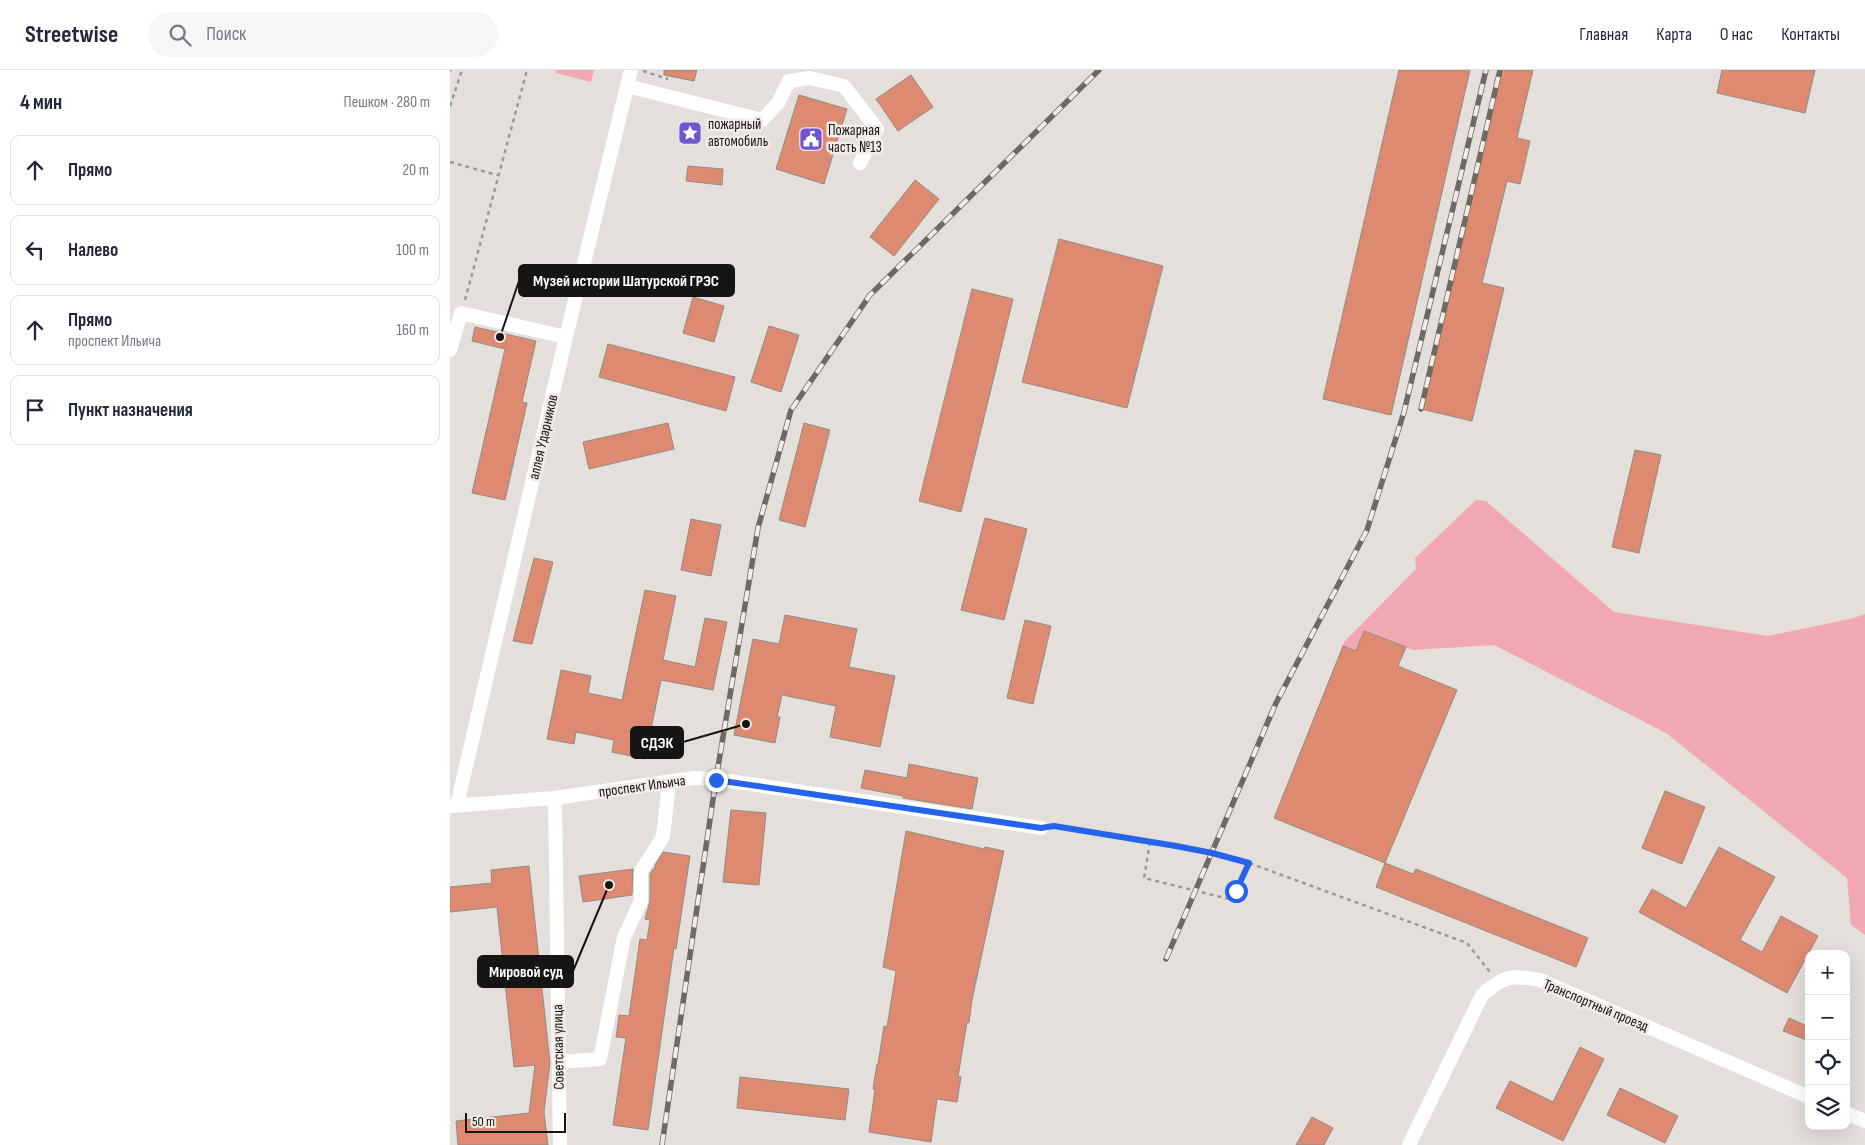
<!DOCTYPE html>
<html lang="ru">
<head>
<meta charset="utf-8">
<style>
	:root { --surface:#fff; --page:#f6f6f7; --text:#1f2937; --muted:#747a83; --line:#e0e1e3 }
	body { margin:0; font-family:"Sofia Sans Condensed",sans-serif; background:var(--page); color:var(--text) }
	.controls { position:absolute; right:15px; bottom:15px; display:grid; overflow:hidden; border-radius:10px; box-shadow:0 5px 20px #0002 }
	.controls button { width:45px; height:45px; display:grid; place-items:center; padding:0; border:0; border-bottom:1px solid var(--line); background:var(--surface); color:var(--text); font:25px sans-serif }
	.scale { position:absolute; left:15px; bottom:12px; width:101px; box-sizing:border-box; padding-left:5px; border:2px solid #171513; border-top:0; font-size:14px; line-height:18px; white-space:nowrap; color:#171513; -webkit-text-stroke:4px #f1ece7; paint-order:stroke }
	.stop { position:absolute; width:15px; height:15px; margin:-11px; border:4px solid #2563eb; border-radius:50%; background:#fff }
	.stop.end { background:#2563eb; border-color:#fff; box-shadow:0 1px 5px #0008 }
	.list { margin:0; padding:0; list-style:none }
	h2 { display:flex; justify-content:space-between; align-items:center; height:65px; margin:0; padding:0 20px; font-size:21px }
	h2 small { font-size:16px; font-weight:400; color:var(--muted) }
	.list li { display:grid; grid-template-columns:32px 1fr auto; gap:15px; align-items:center; box-sizing:border-box; height:70px; margin:0 10px 10px; padding:0 10px; border:1px solid var(--line); border-radius:10px }
	.list b { display:block; font-size:19px; white-space:nowrap }
	.list p { margin:0; font-size:16px; white-space:nowrap; color:var(--muted) }
	.list em { font-size:16px; font-style:normal; color:var(--muted) }
	.icon { flex:none; width:28px; height:28px; fill:none; stroke:currentColor; stroke-width:2; stroke-linecap:round; stroke-linejoin:round }
	.map { position:relative; flex:none; width:1415px; height:1075px; overflow:hidden }
	header { display:flex; align-items:center; gap:30px; box-sizing:border-box; height:70px; padding:0 25px; background:var(--surface); border-bottom:1px solid var(--line) }
	header strong { font-size:24px }
	nav { display:flex; gap:28px; margin-inline-start:auto; font-size:18px }
	.search { width:350px; height:45px; background:var(--page); display:flex; align-items:center; gap:12px; box-sizing:border-box; padding:0 18px; border-radius:28px; color:var(--muted); font-size:19px }
	main { display:flex }
	aside { flex:1; background:var(--surface) }
	.map>svg:first-child { display:block }
	.green { fill:#f2a8b2 }
	.building { fill:#dd8a71; stroke:#918a88 }
	.lines { fill:none; stroke-linecap:round; stroke-linejoin:round }
	.path { stroke:#9d9995; stroke-width:2.5; stroke-dasharray:4 4; stroke-linecap:butt }
	.minor { stroke:#fff; stroke-width:14 }
	.rail-casing { stroke:#6d6a66; stroke-width:5.5 }
	.rail { stroke:#f1ece7; stroke-width:4; stroke-dasharray:11; stroke-linecap:butt }
	.route { stroke:#2563eb; stroke-width:6 }
	.labels { text-anchor:middle; stroke-width:5; stroke-linejoin:round; paint-order:stroke }
	.poi-label { font-size:15px; fill:#171513; stroke:#f1ece7; text-anchor:start }
	.street-label { font-size:15px; fill:#171513; stroke:#f1ece7 }
	.leader { fill:none; stroke:#171513; stroke-width:2 }
	.callout-dot { fill:#171513; stroke:#f1ece7; stroke-width:2 }
	.callout { fill:#171513; stroke:#171513; stroke-width:2 }
	.callout-label { font-size:16px; text-anchor:middle; font-weight:bold; fill:#fff }
</style>
</head>
<body>
<header>
<strong>Streetwise</strong>
<div class="search"><svg class="icon" aria-label="search" viewBox="0 0 24 24"><circle cx="10" cy="10" r="6"/><path d="M15 15l6 6"/></svg>Поиск</div>
<nav><a>Главная</a><a>Карта</a><a>О нас</a><a>Контакты</a></nav>
</header>
<main>
<aside>
<h2>4 мин<small>Пешком · 280 m</small></h2>
<ul class="list">
<li><svg class="icon" aria-label="ahead" viewBox="0 0 24 24"><path d="M12 20V5M6 11l6-6 6 6"/></svg><div><b>Прямо</b></div><em>20 m</em></li>
<li><svg class="icon" aria-label="left" viewBox="0 0 24 24"><path d="M17 20v-9H6M10 6l-5 5 5 5"/></svg><div><b>Налево</b></div><em>100 m</em></li>
<li><svg class="icon" aria-label="ahead" viewBox="0 0 24 24"><path d="M12 20V5M6 11l6-6 6 6"/></svg><div><b>Прямо</b><p>проспект Ильича</p></div><em>160 m</em></li>
<li><svg class="icon" aria-label="arrive" viewBox="0 0 24 24"><path d="M6 21V4h12l-3 4 3 4H6"/></svg><div><b>Пункт назначения</b></div></li>
</ul>
</aside>
<div class="map">
<svg width="1415" height="1075" viewBox="0 0 1415 1075">
	<rect width="100%" height="100%" fill="#e4dfda"/>
	<path class="green" d="M107,0H144L141,12L106,3Z
		M1026,430L1036,431L1164,542L1318,566L1404,548L1415,544V865L1401,855L1397,808L1216,663L1044,575L963,580L914,561L906,581L893,576L894,572L966,499L965,488Z"/>
	<path class="building" d="M214,0H247L244,11L214,5Z
		M949,0H1020L941,345L873,329Z
		M1052,0H1083L1067,68L1080,71L1070,114L1057,111L1032,213L1054,218L1022,351L971,339Z
		M1272,0H1365L1355,43L1267,23Z
		M461,5L483,37L448,61L426,29Z
		M349,25L397,39L374,114L326,99Z
		M238,96L273,99L272,115L236,111Z
		M465,110L489,129L444,186L420,167Z
		M609,169L713,196L677,338L572,312Z
		M522,219L563,229L511,442L469,431Z
		M243,227L274,236L264,272L233,263Z
		M319,256L349,265L331,322L301,312Z
		M25,257L86,271L72,332L77,333L55,430L22,423L55,279L22,271Z
		M158,274L285,307L276,341L149,307Z
		M218,353L224,379L139,399L133,372Z
		M354,353L380,360L355,457L329,450Z
		M1185,380L1211,385L1189,483L1162,477Z
		M535,448L577,459L554,550L511,540Z
		M241,449L271,455L261,506L231,500Z
		M84,488L103,492L82,574L63,571Z
		M195,520L226,526L213,590L245,597L255,548L277,552L263,620L211,610L195,689L162,682L164,670L126,662L124,674L97,669L111,600L141,606L138,623L172,630Z
		M335,545L407,559L399,597L445,606L430,677L380,667L386,636L332,625L327,647H330L325,673L284,665L303,569L329,574Z
		M575,550L601,556L583,634L557,628Z
		M914,561L956,577L948,596L1007,620L935,793L824,748L893,576L906,581Z
		M459,694L528,708L522,739L453,728V726L411,718L415,700L457,708Z
		M1215,721L1255,737L1232,794L1192,778Z
		M281,740L316,743L309,815L273,812Z
		M456,761L534,779L535,777L554,781L522,930L519,953L517,952L508,1007H511L507,1032L487,1029L481,1072L419,1062L425,1020L423,1019L427,994H428L434,956L437,957L446,901L433,897Z
		M1269,777L1325,807L1290,870L1312,882L1331,846L1368,866L1337,923L1189,842L1202,819L1236,838Z
		M213,782L240,786L226,879L224,878L198,1060L163,1055L176,968L166,967L169,945L179,946L190,869L197,870L200,850L195,849L200,831V804L203,799H205V795Z
		M935,793L963,804L966,799L1138,868L1126,897L926,817Z
		M79,796L100,993L94,1042L98,1075H8L6,1051L79,1043L85,995L64,997L47,837L0,842V817L42,813L41,800Z
		M183,799L182,825L133,832L129,806Z
		M1339,948L1359,957V971L1333,961Z
		M1130,977L1154,989L1113,1071L1046,1038L1060,1011L1103,1032Z
		M290,1007L399,1019L395,1050L287,1038Z
		M1170,1018L1228,1046L1215,1073L1157,1045Z
		M862,1047L883,1058L874,1075H846Z"/>
	<g class="lines">
		<path class="path" d="M0,1L1,0
			M193,1L218,9
			M0,36L12,0
			M0,92L47,105
			M15,230L77,0
			M603,757L726,776L762,783L799,793L1017,873L1040,902
			M700,772L694,808L783,830L799,793"/>
		<path class="minor" d="M177,16L312,50L328,33L339,11L360,8L394,16L427,59L410,93
			M0,280L11,243L116,267
			M105,728L110,1075
			M7,735L116,267L181,0
			M0,736L105,728L244,708L266,709L591,758
			M109,992L150,989L174,867L191,831V801L213,767L219,712
			M1396,1043L1415,1051
			M959,1075L1032,925C1055,905 1061,905 1090,910L1359,1027"/>
		<g class="rail-casing">
			<path id="rail" d="M971,339L1050,0
				M716,889L826,633L917,460L954,342L1036,0
				M212,1075L266,709L308,458L341,340L420,225L649,0"/>
		</g>
		<use href="#rail" class="rail"/>
	</g>
	<g class="lines">
		<path class="route" d="M266,710L591,758L604,756L726,776L762,783L799,793L786,821"/>
	</g>
	<defs>
		<g id="sight-square" transform="scale(1.25)"><rect x="-9" y="-9" width="18" height="18" rx="4" fill="#6f56d0" stroke="#f1ece7"/><path d="M0-6L1.8-2.2L6-1.7L2.9 1.2L3.7 5.4L0 3.3L-3.7 5.4L-2.9 1.2L-6-1.7L-1.8-2.2Z" fill="#fff"/></g>
		<g id="civic-square" transform="scale(1.25)"><rect x="-9" y="-9" width="18" height="18" rx="4" fill="#6f56d0" stroke="#f1ece7"/><path d="M-.6-6.5H3V-4.5H.6V-3L4-1V1h2V6H-6V1h2V-1L-.6-3ZM-1.2 2.5V6h2.4V2.5Z" fill="#fff"/></g>
	</defs>
	<g fill-rule="evenodd">
		<use href="#sight-square" x="240" y="63"/>
		<use href="#civic-square" x="361" y="69"/>
	</g>
	<g class="labels">
		<g class="poi-label">
			<text x="258" y="59">пожарный<tspan x="258" dy="17">автомобиль</tspan></text>
			<text x="378" y="65">Пожарная<tspan x="378" dy="17">часть №13</tspan></text>
		</g>
		<g class="street-label">
			<text transform="translate(93 367) rotate(-77)" y="5">аллея Ударников</text>
			<text transform="translate(192 716) rotate(-8)" y="5">проспект Ильича</text>
			<text transform="translate(1146 935) rotate(23)" y="5">Транспортный проезд</text>
			<text transform="translate(108 977) rotate(-91)" y="5">Советская улица</text>
		</g>
	</g>
	<path class="leader" d="M50 267L69 211M296 654L233 672M159 815L123 901"/>
	<g class="callout-dot">
		<circle cx="50" cy="267" r="5"/>
		<circle cx="296" cy="654" r="5"/>
		<circle cx="159" cy="815" r="5"/>
	</g>
	<g class="callout">
		<rect x="69" y="195" width="215" height="31" rx="5"/>
		<rect x="181" y="657" width="52" height="31" rx="5"/>
		<rect x="28" y="886" width="95" height="31" rx="5"/>
	</g>
	<g class="callout-label">
		<text x="176" y="216">Музей истории Шатурской ГРЭС</text>
		<text x="207" y="678">СДЭК</text>
		<text x="76" y="907">Мировой суд</text>
	</g>
</svg>
<div class="controls">
<button>+</button>
<button>−</button>
<button><svg class="icon" aria-label="locate" viewBox="0 0 24 24"><circle cx="12" cy="12" r="6"/><path d="M12 2v4M12 18v4M2 12h4M18 12h4"/></svg></button>
<button><svg class="icon" aria-label="layers" viewBox="0 0 24 24"><path d="M12 4l9 5-9 5-9-5zM3 14l9 5 9-5"/></svg></button>
</div>
<div class="scale">50 m</div>
<div class="stop" style="left:786px;top:821px"></div>
<div class="stop end" style="left:266px;top:710px"></div>
</div>
</main>
</body>
</html>
